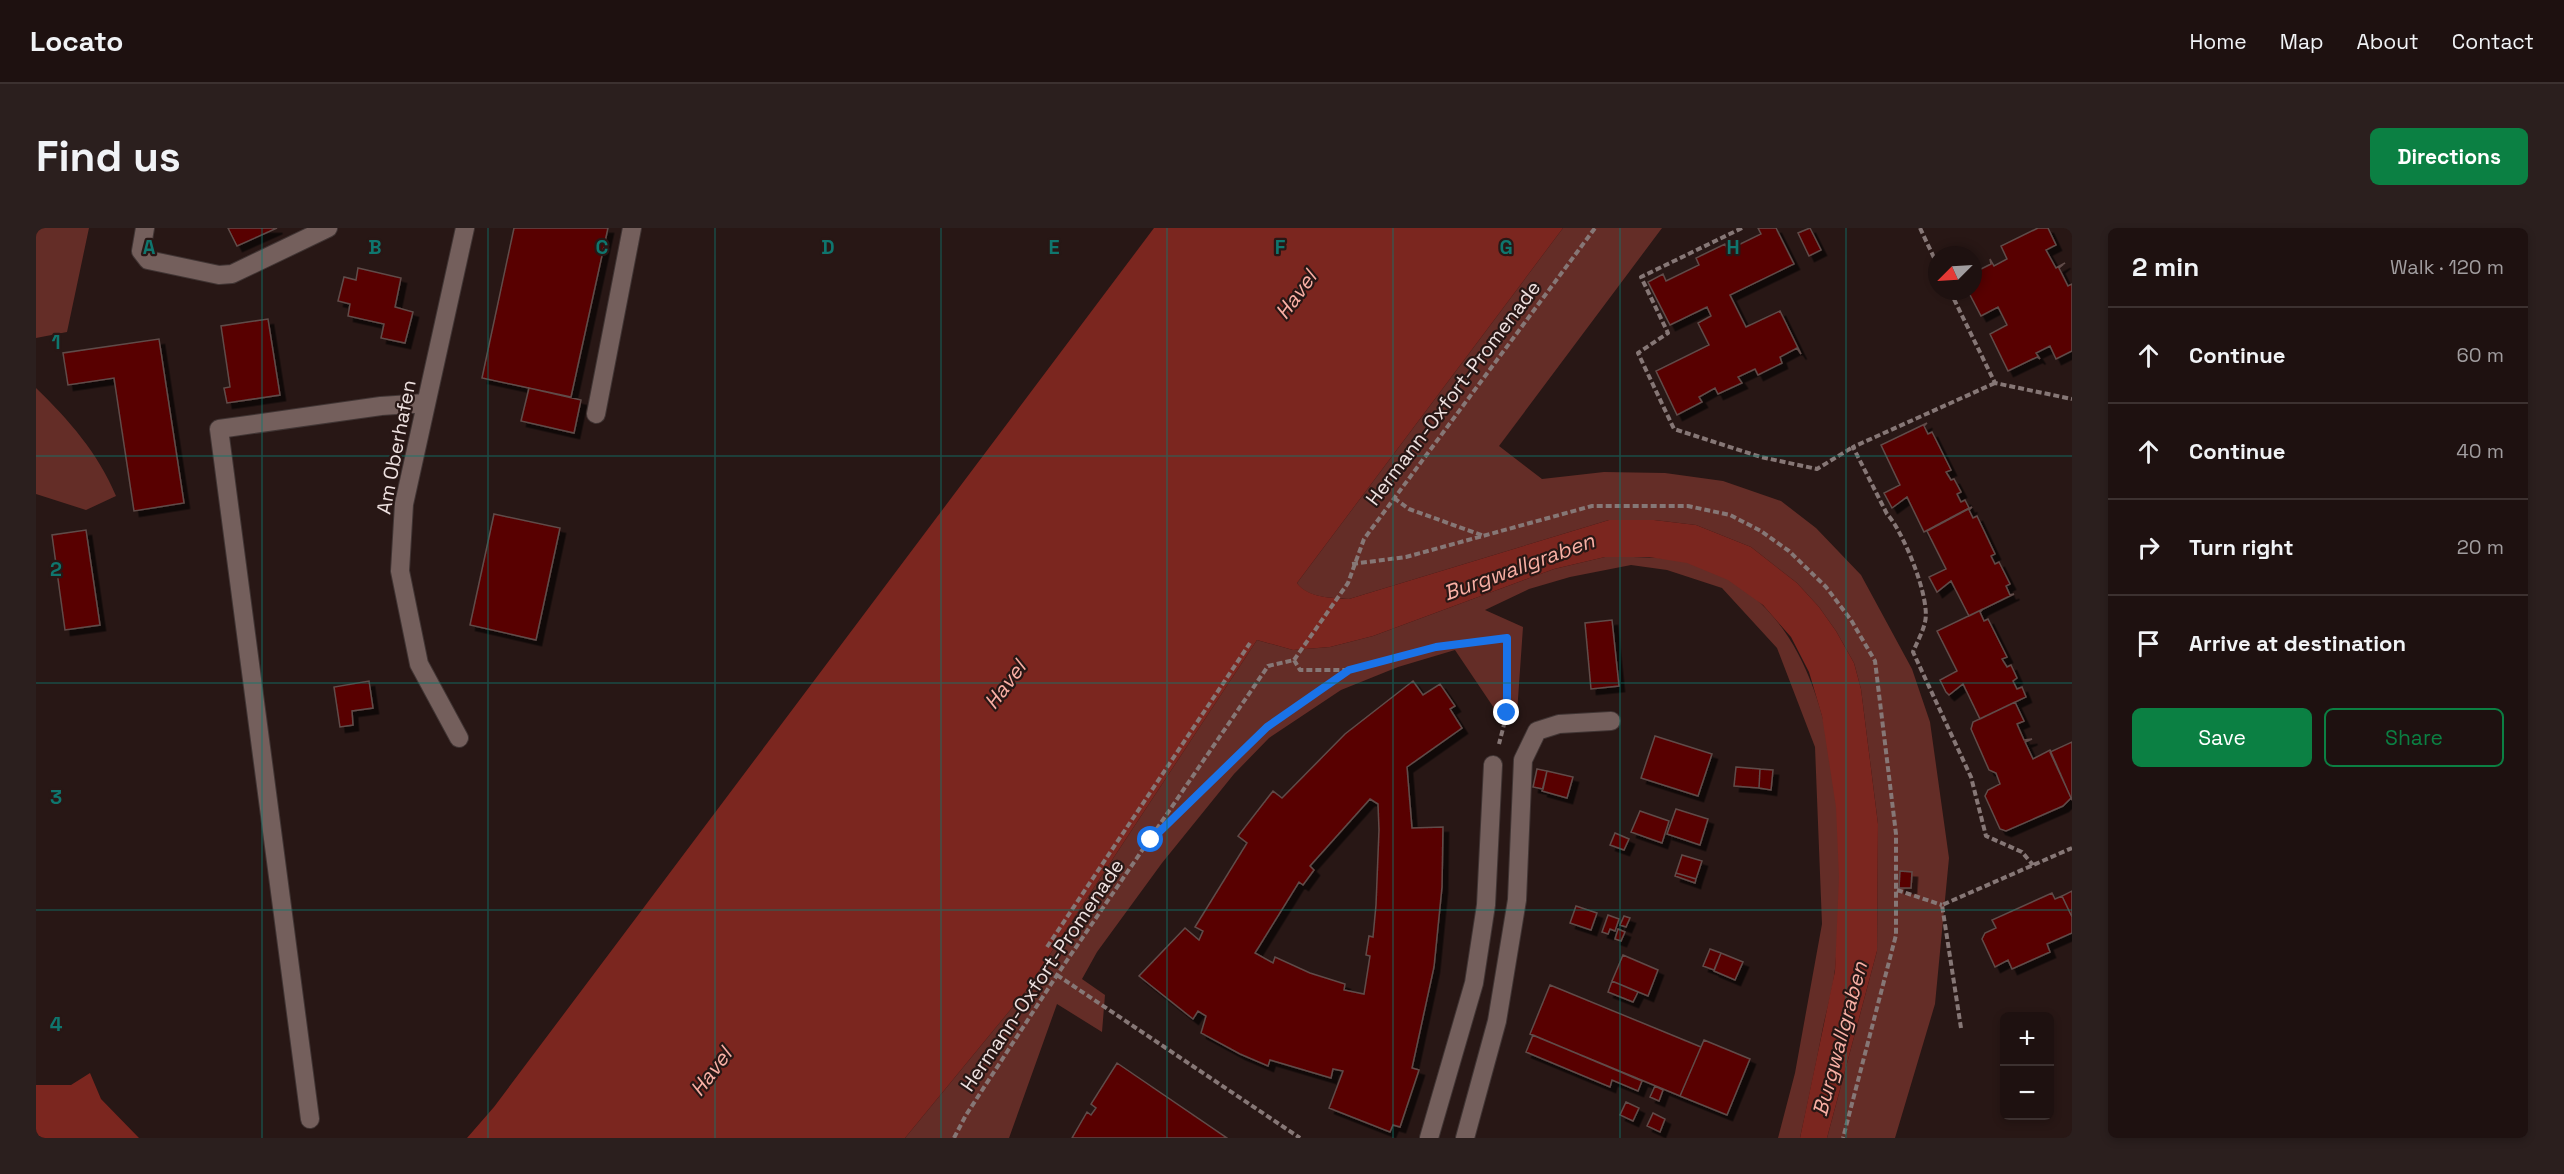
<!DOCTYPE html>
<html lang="en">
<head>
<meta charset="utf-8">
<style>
	:root { --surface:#1e1110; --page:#2b1f1e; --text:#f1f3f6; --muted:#a19d9f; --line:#3c3130; --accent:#0b8043 }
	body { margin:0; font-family:"Space Grotesk",sans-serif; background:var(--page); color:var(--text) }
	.controls { position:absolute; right:18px; bottom:18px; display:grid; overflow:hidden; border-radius:9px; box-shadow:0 3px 9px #0003 }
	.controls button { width:54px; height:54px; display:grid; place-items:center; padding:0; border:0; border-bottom:2px solid var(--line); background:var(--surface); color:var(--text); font:30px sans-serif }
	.compass { position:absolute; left:1892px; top:18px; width:54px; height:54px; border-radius:50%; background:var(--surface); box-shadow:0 3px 9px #0003; rotate:246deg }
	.stop { position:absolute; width:18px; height:18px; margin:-14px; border:4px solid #1a73e8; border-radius:50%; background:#fff }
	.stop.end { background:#1a73e8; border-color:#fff; box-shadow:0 2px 6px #0008 }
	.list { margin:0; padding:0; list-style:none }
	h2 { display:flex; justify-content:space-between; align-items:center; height:78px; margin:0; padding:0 24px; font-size:26px }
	h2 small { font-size:20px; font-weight:400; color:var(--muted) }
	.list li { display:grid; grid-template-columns:39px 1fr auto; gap:18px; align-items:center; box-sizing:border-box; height:96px; padding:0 24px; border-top:2px solid var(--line) }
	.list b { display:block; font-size:22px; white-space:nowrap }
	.list em { font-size:20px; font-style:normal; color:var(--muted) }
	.actions { display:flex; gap:12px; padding:18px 24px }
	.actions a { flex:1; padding:14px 0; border:2px solid var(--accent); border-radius:9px; text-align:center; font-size:21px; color:var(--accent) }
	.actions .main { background:var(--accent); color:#fff }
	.icon { flex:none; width:33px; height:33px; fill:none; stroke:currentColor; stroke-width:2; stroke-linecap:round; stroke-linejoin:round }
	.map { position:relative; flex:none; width:2036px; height:910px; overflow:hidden; border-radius:9px }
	header { display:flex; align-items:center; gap:36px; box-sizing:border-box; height:84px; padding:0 30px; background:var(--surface); border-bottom:2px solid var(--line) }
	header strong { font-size:28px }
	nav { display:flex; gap:33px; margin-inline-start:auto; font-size:21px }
	.intro { display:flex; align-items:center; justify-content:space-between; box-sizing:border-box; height:144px; padding:0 36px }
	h1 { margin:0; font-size:42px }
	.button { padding:15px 27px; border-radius:9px; background:var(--accent); color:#fff; font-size:21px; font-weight:700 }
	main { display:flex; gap:36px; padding:0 36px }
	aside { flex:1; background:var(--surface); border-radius:9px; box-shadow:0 3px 9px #0003 }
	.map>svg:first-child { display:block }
	.green { fill:#642d27 }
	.water { fill:#7b261f }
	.building { fill:#590002; stroke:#604c49; stroke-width:1.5; fill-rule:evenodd; filter:url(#shadow) }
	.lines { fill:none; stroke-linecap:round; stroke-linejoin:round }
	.minor-casing { stroke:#413534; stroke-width:20 }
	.path { stroke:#867776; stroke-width:4; stroke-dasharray:6 3; stroke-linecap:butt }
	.minor { stroke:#745f5c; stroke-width:18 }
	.route { stroke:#1a73e8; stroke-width:8 }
	.grid { fill:none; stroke:#0f766e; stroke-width:1.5; stroke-opacity:0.55 }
	.labels { text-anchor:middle; stroke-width:4.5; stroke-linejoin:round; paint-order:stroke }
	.street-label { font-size:20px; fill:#eee1e0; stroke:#281715 }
	.water-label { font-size:21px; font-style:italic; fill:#fab0a5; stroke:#281715 }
	.grid-label { font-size:20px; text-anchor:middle; font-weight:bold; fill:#0f766e; stroke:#281715; stroke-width:4.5; stroke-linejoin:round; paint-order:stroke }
</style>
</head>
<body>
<header>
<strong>Locato</strong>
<nav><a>Home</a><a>Map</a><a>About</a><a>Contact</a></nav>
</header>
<div class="intro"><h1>Find us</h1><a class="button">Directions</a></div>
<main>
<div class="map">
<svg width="2036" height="910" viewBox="0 0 2036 910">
	<defs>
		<filter id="shadow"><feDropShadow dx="5.5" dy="5.5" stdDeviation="0" flood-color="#0009"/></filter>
	</defs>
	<rect width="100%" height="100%" fill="#281715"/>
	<path class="green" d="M0,0H53L31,104L0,110Z
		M1527,0H1626L1463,218L1506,251L1568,244L1629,245L1687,253L1745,273L1780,300L1825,347L1876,441L1894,494L1913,630L1899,776L1859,910H1791L1841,723L1842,596L1825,461L1818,435L1800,403L1783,379L1761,355L1715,319L1660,297L1618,292H1573L1313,371C1297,370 1271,370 1261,355Z
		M0,160C33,192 62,225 80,268L50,282L0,266Z
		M1569,329C1596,329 1623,328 1650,334C1813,376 1811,609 1799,741C1797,761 1791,780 1787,799C1780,836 1772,873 1764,910H1742L1759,845L1786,696L1779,519L1741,420L1686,360L1631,342L1595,337L1534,349L1493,361L1449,382L1487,399L1481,485L1462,486L1419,422L1362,439L1305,462L1233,510L1198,546L1126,635L1061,724L1046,751L1069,767L1066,804L1021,776L973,910H869L989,764L1221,412L1257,422L1294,419L1337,408L1518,341Z"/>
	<path class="water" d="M1118,0H1527L1261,355C1272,370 1297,370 1313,371L1573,292H1618L1660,297L1715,319L1761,355L1783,379L1800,403L1818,435L1825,461L1842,596L1841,723L1791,910H1764L1799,743L1803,649L1800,579L1786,488L1773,444L1755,409L1727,377L1692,352L1651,335L1613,329H1569L1518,341L1337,408L1294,419L1257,422L1221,412L989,764L869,910H431L458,879Z
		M54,845L65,871L103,910H0V857H35Z"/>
	<path class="building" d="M192,0H241L201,18Z
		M478,0H572L535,169L446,150Z
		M1722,0H1740L1758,36L1694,67L1710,99L1744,83L1765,126L1761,120L1744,129L1746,135L1722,147L1719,141L1702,149L1706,155L1682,166L1679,160L1663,169L1666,174L1641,187L1620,143L1673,117L1662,95L1675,88L1671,79L1634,97L1612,54L1627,46L1630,53L1663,37L1660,30L1689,16L1692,22L1725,6Z
		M1774,0L1785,22L1773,28L1762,5Z
		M2002,0H2012L2020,17L2010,22L2020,40L2029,35L2023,40L2032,58L2036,56V123L2020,131L2014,118L2000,125L2004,131L2001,129L1972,143L1954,106L1971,97L1962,79L1945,88L1932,63H1937V45L1955,36L1954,31L1958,38L1971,31L1965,18Z
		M322,40L365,50L359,79L377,84L369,115L345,110L348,96L312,88L314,76L302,73L308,49L320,52Z
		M232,91L244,167L191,175L188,160L194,159L185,98Z
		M123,111L148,275L98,283L78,150L32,157L27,125Z
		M493,160L545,172L538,205L485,193Z
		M1891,195L1888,198L1892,206L1896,204L1915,242L1910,244L1915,252L1918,251L1925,264L1921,266L1925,274L1929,272L1933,280L1888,304L1871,269L1856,280L1848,265L1864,257L1845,217Z
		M1936,279L1933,282L1937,290L1941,288L1959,326L1955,328L1959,336L1963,334L1974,356L1970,358L1974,367L1978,366L1933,388L1915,353L1901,364L1893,349L1910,341L1891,303Z
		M458,286L524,300L500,412L434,397Z
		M50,302L64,397L29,402L16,307Z
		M1947,381L1944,384L1948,393L1952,391L1971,429L1966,431L1971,439L1975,437L1981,450L1977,453L1981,461L1986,459L1990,469L1944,491L1927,456L1913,467L1910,464L1904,452L1921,443L1901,403Z
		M1576,392L1583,458L1555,461L1549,395Z
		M333,453L337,480L316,483L317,497L304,499L298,459Z
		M1377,453L1387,467L1404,456L1419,478L1414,481L1426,500L1371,539L1376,600L1407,599L1406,659L1398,739L1376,840L1383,842L1364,899L1357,897L1354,904L1293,880L1307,843L1297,841L1295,850L1234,832L1232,838L1204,826L1165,805L1170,788L1162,783L1157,791L1103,748L1149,700L1163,712L1167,703L1159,699L1211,615L1202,608L1237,563L1246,570L1309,506ZM1334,571L1342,576L1343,602L1340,677L1337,709L1333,708L1330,727L1334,728L1328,766L1308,762L1309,756L1274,745L1239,729L1237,735L1219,725L1263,654L1267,657L1278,642L1274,638Z
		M1979,474L1988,493L1981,496L1988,512L1996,511L1989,514L1997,531L2014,522L2035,570L2027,578L1970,603L1964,601L1949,568L1952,562L1964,556L1960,545L1953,542L1935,501L1937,494Z
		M1619,508L1676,526L1662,568L1605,550Z
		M2036,514V572L2014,524Z
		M1700,539L1724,541L1723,560L1698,558Z
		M1501,541L1511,543L1507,561L1497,559Z
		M1724,541L1737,542L1735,562L1723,560Z
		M1511,543L1537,549L1531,570L1506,563Z
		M1640,581L1672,591L1664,617L1631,606Z
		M1604,583L1633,593L1626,615L1595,604Z
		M1579,605L1593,611L1588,622L1574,617Z
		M1646,627L1666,633L1660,651L1640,645Z
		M1864,643L1876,644L1875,660H1863Z
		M1640,645L1660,651L1659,655L1639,648Z
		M2036,663V689L2026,668Z
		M2016,665L2019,671L2026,668L2036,689V705L2011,716L2014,724L1976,741L1972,732L1959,739L1946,711L1949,705L1960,700L1956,692Z
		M1540,678L1561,685L1555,702L1534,695Z
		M1572,687L1583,691L1579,703L1574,701L1572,706L1566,704Z
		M1588,688L1594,690L1590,699L1584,697Z
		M1582,701L1589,704L1585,713L1579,711Z
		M1674,721L1685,725L1678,742L1667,738Z
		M1685,725L1707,734L1699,752L1678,743Z
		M1587,727L1622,742L1612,768L1576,753Z
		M1576,753L1602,764L1597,774L1572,764Z
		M1514,757L1665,819L1644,868L1494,806Z
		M1497,807L1606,853L1602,863L1576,852L1574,859L1490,824Z
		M1668,812L1714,831L1691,887L1644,868Z
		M1081,835L1191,910H1036L1051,884L1055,887L1060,880L1055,876Z
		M1619,858L1627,862L1623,873L1614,869Z
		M1590,874L1603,880L1597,893L1584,887Z
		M1617,885L1629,891L1624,904L1611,898Z"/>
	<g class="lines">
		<g class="minor-casing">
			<path id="minor" d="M109,0L105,23L112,32L183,47L196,46L292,0
				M560,186L596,0
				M423,510L383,436L364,343L368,276L429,0
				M274,891L183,201L345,178L390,175
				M1393,910L1438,755L1450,677L1457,537
				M1429,910L1461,793L1481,672L1487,532L1501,503L1523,496L1575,493"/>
		</g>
		<path class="path" d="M1706,0L1605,49L1632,105L1602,125L1638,201L1725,229L1781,241L1817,219
			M1884,0L1901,36
			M1914,63L1959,155L2036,171
			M1959,155L1817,219L1851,286C1867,303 1895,371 1889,394C1887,404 1881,414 1877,424L1935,549L1950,608L1986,624L1997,637
			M1358,270L1373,281L1448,308
			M1316,336L1370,329L1556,278H1652L1694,287L1725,303L1753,323L1790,359L1815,392L1839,433L1860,606V707L1807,910
			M1258,432L1312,355L1328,311L1559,0
			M1258,432L1264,442H1313L1400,419L1471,410V485L1463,516
			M1122,606L1231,499L1312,443
			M1861,662L1906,677
			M1011,719L1214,415
			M1021,747L1264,910
			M1925,800L1906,677L2036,620
			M918,910L930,887L1021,747L1232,438L1258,432"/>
		<use href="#minor" class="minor"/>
	</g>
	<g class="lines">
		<path class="route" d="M1115,612L1231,499L1313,442L1400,419L1471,410V485"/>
	</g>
	<path class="grid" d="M226,0V910M452,0V910M679,0V910M905,0V910M1131,0V910M1357,0V910M1584,0V910M1810,0V910M0,228H2036M0,455H2036M0,682H2036"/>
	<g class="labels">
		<g class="street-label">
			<text transform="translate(1417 165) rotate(-53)" y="7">Hermann-Oxfort-Promenade</text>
			<text transform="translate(360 219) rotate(-79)" y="7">Am Oberhafen</text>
			<text transform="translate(1006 747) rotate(-56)" y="7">Hermann-Oxfort-Promenade</text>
		</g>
		<g class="water-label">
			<text transform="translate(1260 67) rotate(-54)" y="7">Havel</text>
			<text transform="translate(1483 339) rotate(-20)" y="7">Burgwallgraben</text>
			<text transform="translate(969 457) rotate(-53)" y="7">Havel</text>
			<text transform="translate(1804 811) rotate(-75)" y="7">Burgwallgraben</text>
			<text transform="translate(675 844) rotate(-53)" y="7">Havel</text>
		</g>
	</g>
	<g class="grid-label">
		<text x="113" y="26">A</text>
		<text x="339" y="26">B</text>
		<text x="566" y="26">C</text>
		<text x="792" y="26">D</text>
		<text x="1018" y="26">E</text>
		<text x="1244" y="26">F</text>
		<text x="1470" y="26">G</text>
		<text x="1697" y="26">H</text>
		<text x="20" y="121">1</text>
		<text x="20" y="348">2</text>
		<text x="20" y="576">3</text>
		<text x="20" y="803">4</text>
	</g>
</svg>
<div class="controls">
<button>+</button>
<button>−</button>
</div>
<svg class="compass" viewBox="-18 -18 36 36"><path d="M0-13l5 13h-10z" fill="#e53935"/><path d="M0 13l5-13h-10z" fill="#a19d9f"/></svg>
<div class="stop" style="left:1115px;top:612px"></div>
<div class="stop end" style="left:1471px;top:485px"></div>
</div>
<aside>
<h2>2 min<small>Walk · 120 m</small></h2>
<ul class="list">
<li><svg class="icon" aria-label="ahead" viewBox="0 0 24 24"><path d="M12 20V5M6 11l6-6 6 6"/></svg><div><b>Continue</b></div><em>60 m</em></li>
<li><svg class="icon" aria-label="ahead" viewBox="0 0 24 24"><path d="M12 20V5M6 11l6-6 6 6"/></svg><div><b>Continue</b></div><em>40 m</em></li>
<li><svg class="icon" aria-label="right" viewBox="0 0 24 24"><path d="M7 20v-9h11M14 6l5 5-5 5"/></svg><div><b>Turn right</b></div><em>20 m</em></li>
<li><svg class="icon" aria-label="arrive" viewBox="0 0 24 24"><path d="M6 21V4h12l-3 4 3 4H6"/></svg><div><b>Arrive at destination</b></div></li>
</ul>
<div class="actions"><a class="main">Save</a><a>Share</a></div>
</aside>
</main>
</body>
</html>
